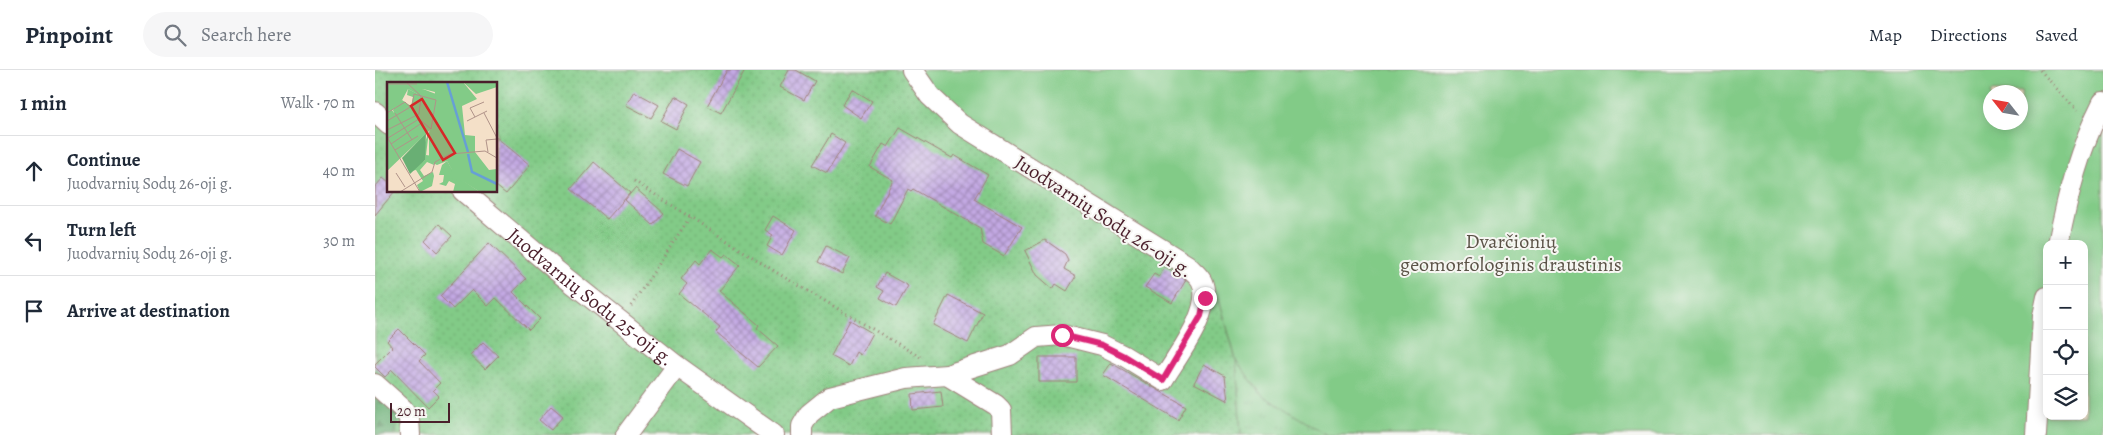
<!DOCTYPE html>
<html lang="en">
<head>
<meta charset="utf-8">
<style>
	:root { --surface:#fff; --page:#f6f6f7; --text:#1f2937; --muted:#747a83; --line:#e0e1e3 }
	body { margin:0; font-family:Alegreya,serif; background:var(--page); color:var(--text) }
	.controls { position:absolute; right:15px; bottom:15px; display:grid; overflow:hidden; border-radius:10px; box-shadow:0 2px 12px #0003 }
	.controls button { width:45px; height:45px; display:grid; place-items:center; padding:0; border:0; border-bottom:1px solid var(--line); background:var(--surface); color:var(--text); font:25px sans-serif }
	.compass { position:absolute; left:1608px; top:15px; width:45px; height:45px; border-radius:50%; background:var(--surface); box-shadow:0 2px 12px #0003; rotate:301deg }
	.scale { position:absolute; left:15px; bottom:12px; width:60px; box-sizing:border-box; padding-left:5px; border:2px solid #4a1f2b; border-top:0; font-size:14px; line-height:18px; white-space:nowrap; color:#4a1f2b; -webkit-text-stroke:4px #f6f6f2; paint-order:stroke }
	.stop { position:absolute; width:15px; height:15px; margin:-11px; border:4px solid #db2777; border-radius:50%; background:#fff }
	.stop.end { background:#db2777; border-color:#fff; box-shadow:0 1px 5px #0008 }
	.list { margin:0; padding:0; list-style:none }
	h2 { display:flex; justify-content:space-between; align-items:center; height:65px; margin:0; padding:0 20px; font-size:21px }
	h2 small { font-size:16px; font-weight:400; color:var(--muted) }
	.list li { display:grid; grid-template-columns:32px 1fr auto; gap:15px; align-items:center; box-sizing:border-box; height:70px; padding:0 20px; border-top:1px solid var(--line) }
	.list b { display:block; font-size:19px; white-space:nowrap }
	.list p { margin:0; font-size:16px; white-space:nowrap; color:var(--muted) }
	.list em { font-size:16px; font-style:normal; color:var(--muted) }
	.icon { flex:none; width:28px; height:28px; fill:none; stroke:currentColor; stroke-width:2; stroke-linecap:round; stroke-linejoin:round }
	.map { position:relative; flex:none; width:1728px; height:365px; overflow:hidden }
	header { display:flex; align-items:center; gap:30px; box-sizing:border-box; height:70px; padding:0 25px; background:var(--surface); border-bottom:1px solid var(--line) }
	header strong { font-size:24px }
	nav { display:flex; gap:28px; margin-inline-start:auto; font-size:18px }
	.search { width:350px; height:45px; background:var(--page); display:flex; align-items:center; gap:12px; box-sizing:border-box; padding:0 18px; border-radius:28px; color:var(--muted); font-size:19px }
	main { display:flex }
	aside { flex:1; background:var(--surface) }
	.map>svg:first-child { display:block }
	.grass { fill:url(#grass-tufts); stroke:#667559 }
	.forest { fill:url(#forest-firs); stroke:#5a6750 }
	.park { fill:#82cb87; stroke:#667559; fill-rule:evenodd }
	.garden { fill:url(#garden-dots); stroke:#667559; fill-rule:evenodd }
	.building { fill:url(#building-cross-hatch) }
	.lines { fill:none; stroke-linecap:round; stroke-linejoin:round }
	.minor-casing { stroke:#9f807a; stroke-width:22 }
	.path { stroke:#9f807a; stroke-width:3; stroke-dasharray:1 4; stroke-linecap:butt }
	.minor { stroke:#fff; stroke-width:20 }
	.route { stroke:#db2777; stroke-width:6 }
	.labels { text-anchor:middle; stroke-width:4; stroke-linejoin:round; paint-order:stroke }
	.street-label { font-size:20px; fill:#4a1f2b; stroke:#f6f6f2 }
	.park-label { font-size:20px; fill:#5b5347; stroke:#f6f6f2 }
	.inset-river { fill:none; stroke:#679fd5; stroke-width:2.5 }
	.inset-road { fill:none; stroke:#b09389; stroke-width:1 }
	.view { fill:#d62828; fill-opacity:0.15; stroke:#d62828; stroke-width:2.5 }
	.inset-edge { fill:none; stroke:#4a1f2b; stroke-width:2.5 }
</style>
</head>
<body>
<header>
<strong>Pinpoint</strong>
<div class="search"><svg class="icon" aria-label="search" viewBox="0 0 24 24"><circle cx="10" cy="10" r="6"/><path d="M15 15l6 6"/></svg>Search here</div>
<nav><a>Map</a><a>Directions</a><a>Saved</a></nav>
</header>
<main>
<aside>
<h2>1 min<small>Walk · 70 m</small></h2>
<ul class="list">
<li><svg class="icon" aria-label="ahead" viewBox="0 0 24 24"><path d="M12 20V5M6 11l6-6 6 6"/></svg><div><b>Continue</b><p>Juodvarnių Sodų 26-oji g.</p></div><em>40 m</em></li>
<li><svg class="icon" aria-label="left" viewBox="0 0 24 24"><path d="M17 20v-9H6M10 6l-5 5 5 5"/></svg><div><b>Turn left</b><p>Juodvarnių Sodų 26-oji g.</p></div><em>30 m</em></li>
<li><svg class="icon" aria-label="arrive" viewBox="0 0 24 24"><path d="M6 21V4h12l-3 4 3 4H6"/></svg><div><b>Arrive at destination</b></div></li>
</ul>
</aside>
<div class="map">
<svg width="1728" height="365" viewBox="0 0 1728 365">
	<defs>
		<pattern id="grass-tufts" width="24" height="20" patternUnits="userSpaceOnUse" patternTransform="scale(1.25)"><rect width="24" height="20" fill="#82cb87"/><path d="M3 7l-1-3M5 7V3M7 7l1-3M15 17l-1-3M17 17v-4M19 17l1-3" fill="none" stroke="#72ae75"/></pattern>
		<pattern id="forest-firs" width="22" height="20" patternUnits="userSpaceOnUse" patternTransform="scale(1.25)"><rect width="22" height="20" fill="#69af74"/><path d="M5 1l3.5 6h-7zM16 11l3.5 6h-7z" fill="#588e5f"/></pattern>
		<pattern id="garden-dots" width="8" height="8" patternUnits="userSpaceOnUse" patternTransform="scale(1.25)"><rect width="8" height="8" fill="#82cb87"/><path d="M2 2h.1M6 6h.1" fill="none" stroke="#72ae75" stroke-width="1.8" stroke-linecap="round"/></pattern>
		<pattern id="building-cross-hatch" width="8" height="8" patternUnits="userSpaceOnUse" patternTransform="scale(1.25)"><rect width="8" height="8" fill="#c3a9e3"/><path d="M0 0l8 8M0 8l8-8" fill="none" stroke="#a089b8"/></pattern>
	</defs>
	<rect width="100%" height="100%" fill="#f6f6f2"/>
	<filter id="ink" filterUnits="userSpaceOnUse"><feTurbulence type="fractalNoise" baseFrequency=".02" numOctaves="2"/><feDisplacementMap in="SourceGraphic" scale="10" xChannelSelector="R" yChannelSelector="G"/><feConvolveMatrix kernelMatrix="1 2 1 2 8 2 1 2 1" color-interpolation-filters="sRGB"/></filter>
	<filter id="wash" filterUnits="userSpaceOnUse"><feTurbulence type="fractalNoise" baseFrequency=".0096" numOctaves="4" result="noise"/><feDisplacementMap in="SourceGraphic" scale="20" xChannelSelector="R" yChannelSelector="G"/><feGaussianBlur stdDeviation="1.12" result="paint"/><feColorMatrix in="noise" values="0 0 0 0 0 0 0 0 0 0 0 0 0 0 0 0 0 1.4 0 .05"/><feComposite in="paint" operator="in"/></filter>
	<g filter="url(#wash)">
		<rect width="100%" height="100%" fill="#f4e0c8"/>
		<path class="grass" d="M861,290L887,325L1040,365H866Z"/>
		<path class="forest" d="M0,319C18,334 28,340 20,365H0Z"/>
		<path class="park" d="M544,0H1728V365H952L887,325L861,290L843,225L579,40ZM1616,22H1646V52H1616ZM1672,174H1709V346H1672Z"/>
		<path class="garden" d="M0,0H544L579,40L809,187L843,225L861,290L866,365H20C28,340 18,334 0,319ZM14,14H121V121H14Z"/>
		<g id="blocks">
			<path class="building" d="M352,0H370L346,43L332,36Z
				M414,0H421L440,11L429,30L405,17Z
				M477,19L497,31L486,48L467,35Z
				M259,21L284,35L276,48L251,35Z
				M300,26L314,34L301,59L286,51Z
				M525,58L577,88L579,85L613,105L599,129L647,157L629,186L608,174L605,158L538,119L536,121L533,119L515,154L500,146L518,110L495,97L508,74L513,77Z
				M456,64L470,73L452,103L437,95Z
				M121,67L155,95L131,124L121,116Z
				M302,79L325,92L312,116L288,104Z
				M219,92L255,123L232,149L196,119Z
				M8,108L14,113V121H20L0,145V117Z
				M260,118L289,143L278,155L250,130Z
				M398,146L421,160L407,185L392,176L398,165L390,160Z
				M64,154L77,166L62,182L50,170Z
				M670,170L690,184L693,190L689,199L701,206L692,221L681,214L678,219L662,205L650,181Z
				M114,173L151,209L138,222L165,249L154,260L121,228L113,236L97,220L78,239L65,226Z
				M451,176L475,188L467,204L443,192Z
				M337,179L348,187L351,184L365,195L344,221L384,255L382,258L403,276L383,297L341,262L345,257L304,224L312,214L306,209L321,190L325,194Z
				M790,196L811,210L797,233L770,217L779,204L784,207Z
				M510,203L533,216L521,237L505,228L509,221L502,217Z
				M573,225L608,243L593,273L558,255Z
				M475,250L497,263L485,285L481,282L474,296L456,286Z
				M24,259L50,285L44,291L65,313L58,320L64,326L53,337L17,300L10,307L0,297V294L17,277L12,271Z
				M108,272L123,286L110,299L95,285Z
				M664,287H701V312H664Z
				M736,293L811,336L803,350L728,305Z
				M829,294L850,306L853,331L819,313Z
				M566,321L568,337L538,340L537,324Z
				M176,336L188,346L176,360L164,350Z"/>
		</g>
	</g>
	<g filter="url(#ink)">
		<use href="#blocks" fill-opacity="0" stroke="#9f807a" stroke-width="1"/>
		<g class="lines">
			<g class="minor-casing">
				<g id="minor">
					<path d="M0,42L14,55"/>
					<path id="s1" d="M88,121L182,201L302,296L251,365"/>
					<path d="M1683,174C1693,123 1704,79 1728,32"/>
					<path d="M302,296L399,365"/>
					<path d="M572,305L621,335L626,340L627,365"/>
					<path d="M0,314L28,339L34,348L35,365"/>
					<path d="M427,365V356L434,344L455,327L531,308L572,305L635,285L661,267L687,265L727,275L749,286L788,310C802,286 839,240 827,212C825,206 816,200 812,195L585,54L555,26L537,0"/>
					<path d="M1661,365L1668,246L1672,227"/>
				</g>
			</g>
			<path class="path" d="M1665,0L1702,41
				M259,111L404,204L545,287
				M256,236L315,147"/>
			<use href="#minor" class="minor"/>
		</g>
	</g>
	<g class="lines" filter="url(#ink)">
		<path class="route" d="M687,265L727,275L749,286L788,310L826,246L830,228"/>
	</g>
	<g class="labels">
		<g class="street-label">
			<text transform="translate(729 146) rotate(33)" y="7">Juodvarnių Sodų 26-oji g.</text>
			<text dy="7" stroke="none"><textPath href="#s1" startOffset="166">Juodvarnių Sodų 25-oji g.</textPath></text>
		</g>
		<g class="park-label">
			<text x="1136" y="178">Dvarčionių<tspan x="1136" dy="23">geomorfologinis draustinis</tspan></text>
		</g>
	</g>
	<g transform="translate(12 12)">
		<rect width="110" height="110" fill="#f4e0c8"/>
		<path d="M76,0H110V5L89,12ZM42,49L39,73L46,74L47,83L40,80L33,88L37,94L46,90L47,94L45,104L33,110L30,103L36,99L29,88L24,89L38,78L37,63ZM60,79L69,94L93,110H66L68,102L62,99L59,104L52,102L56,100L57,93H52L55,83Z" fill="#82cb87"/>
		<path d="M39,51L38,78L23,92L15,76Z" fill="#69af74"/>
		<path d="M0,0H76L90,17L75,24L78,53L88,54V70L102,88L110,87V110H93L77,100L62,96L65,88L60,79L50,83L42,79V51L48,10L36,7L34,14L21,7L13,22L4,29L0,21Z" fill="#82cb87"/>
		<path d="M21,7L31,12L36,7L49,12L44,47L0,89V21L7,31L6,28L15,18L24,24L26,15L20,13Z" fill="#82cb87"/>
		<path class="inset-river" d="M60,0L81,70M81,72L85,90L110,102"/>
		<path class="inset-road" d="M0,2H30M0,31L18,20L23,25M8,31L25,58M97,31L110,56M88,35L83,26L97,20M0,39L25,24L27,12L49,18L44,47L32,37L1,56M80,39L100,29M0,48L32,32L34,14L19,0M0,55L33,110M4,62L36,40M8,68L31,54M101,70L99,58L110,57M9,91L18,105M13,110L45,90L48,80L63,72L98,69L110,76"/>
		<path class="view" d="M35,17L68,71L56,78L24,24Z"/>
		<rect width="110" height="110" class="inset-edge"/>
	</g>
</svg>
<div class="controls">
<button>+</button>
<button>−</button>
<button><svg class="icon" aria-label="locate" viewBox="0 0 24 24"><circle cx="12" cy="12" r="6"/><path d="M12 2v4M12 18v4M2 12h4M18 12h4"/></svg></button>
<button><svg class="icon" aria-label="layers" viewBox="0 0 24 24"><path d="M12 4l9 5-9 5-9-5zM3 14l9 5 9-5"/></svg></button>
</div>
<svg class="compass" viewBox="-18 -18 36 36"><path d="M0-13l5 13h-10z" fill="#e53935"/><path d="M0 13l5-13h-10z" fill="#747a83"/></svg>
<div class="scale">20 m</div>
<div class="stop" style="left:687px;top:265px"></div>
<div class="stop end" style="left:830px;top:228px"></div>
</div>
</main>
</body>
</html>
